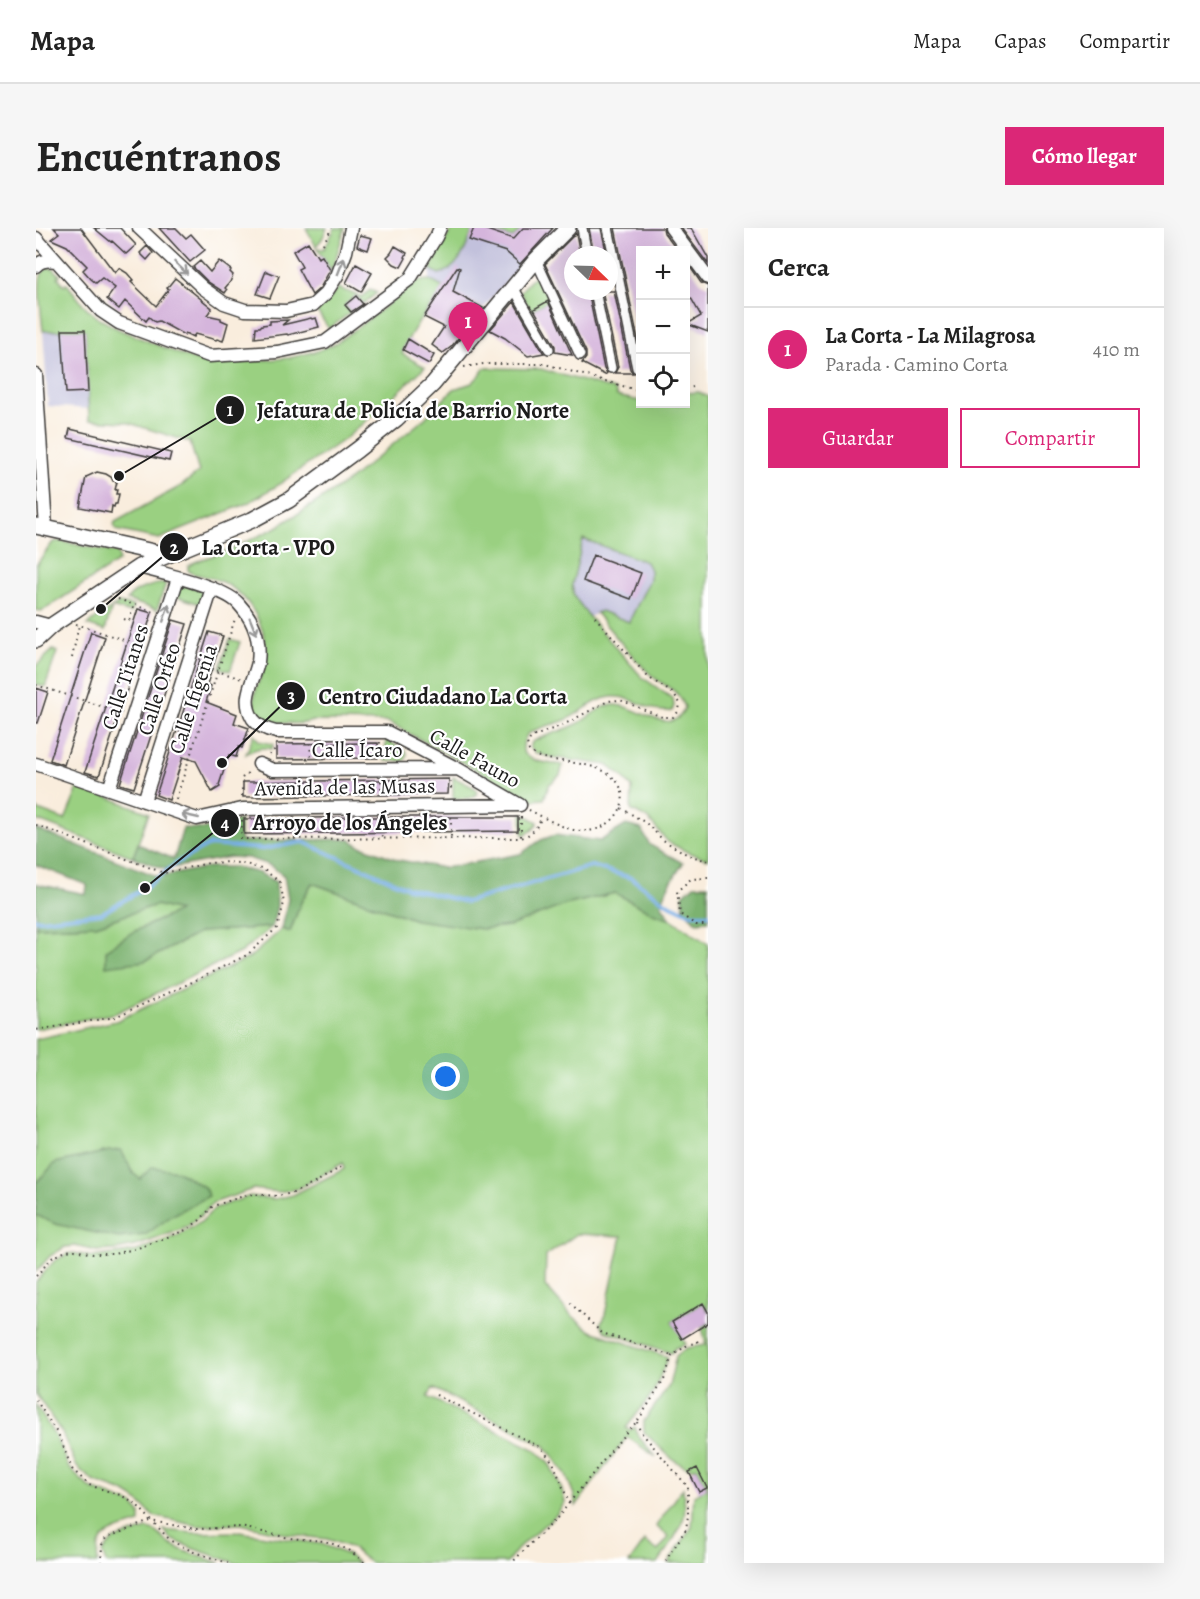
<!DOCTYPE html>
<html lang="es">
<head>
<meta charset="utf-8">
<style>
	:root { --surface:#fff; --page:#f6f6f6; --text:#222; --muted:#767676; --line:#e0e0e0; --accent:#db2777 }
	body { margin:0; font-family:Alegreya,serif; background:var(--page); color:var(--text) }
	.controls { position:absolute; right:18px; top:18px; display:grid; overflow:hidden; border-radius:0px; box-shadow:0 6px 24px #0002 }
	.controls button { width:54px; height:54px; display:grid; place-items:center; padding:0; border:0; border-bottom:2px solid var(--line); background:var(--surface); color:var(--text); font:30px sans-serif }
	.compass { position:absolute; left:528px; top:18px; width:54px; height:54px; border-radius:50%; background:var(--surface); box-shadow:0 6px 24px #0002; rotate:113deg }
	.you { position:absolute; left:410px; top:849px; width:21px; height:21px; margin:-15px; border:4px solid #fff; border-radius:50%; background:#1a73e8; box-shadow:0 0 0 9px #1a73e833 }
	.badge { display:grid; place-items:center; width:39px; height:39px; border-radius:50%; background:var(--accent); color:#fff; font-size:20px; font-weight:700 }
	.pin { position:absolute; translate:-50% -50px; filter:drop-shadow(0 2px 3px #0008) }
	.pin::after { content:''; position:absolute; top:32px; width:21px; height:18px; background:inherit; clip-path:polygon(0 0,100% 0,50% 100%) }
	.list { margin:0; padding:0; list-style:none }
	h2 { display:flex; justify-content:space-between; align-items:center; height:78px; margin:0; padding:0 24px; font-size:26px }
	h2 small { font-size:20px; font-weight:400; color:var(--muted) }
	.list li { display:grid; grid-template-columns:39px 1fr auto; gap:18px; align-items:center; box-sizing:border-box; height:84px; padding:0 24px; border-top:2px solid var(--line) }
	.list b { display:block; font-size:22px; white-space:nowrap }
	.list p { margin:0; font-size:20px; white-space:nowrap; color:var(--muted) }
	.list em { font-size:20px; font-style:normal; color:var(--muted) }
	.actions { display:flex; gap:12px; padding:18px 24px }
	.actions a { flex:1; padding:14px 0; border:2px solid var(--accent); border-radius:0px; text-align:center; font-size:21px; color:var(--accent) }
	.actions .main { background:var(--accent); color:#fff }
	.icon { flex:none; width:33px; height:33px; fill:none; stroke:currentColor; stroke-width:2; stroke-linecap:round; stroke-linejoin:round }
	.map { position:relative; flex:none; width:672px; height:1335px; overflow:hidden; border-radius:0px }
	header { display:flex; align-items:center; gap:36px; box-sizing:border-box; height:84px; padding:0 30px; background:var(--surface); border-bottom:2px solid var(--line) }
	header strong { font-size:28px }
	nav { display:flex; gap:33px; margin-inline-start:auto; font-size:21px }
	.intro { display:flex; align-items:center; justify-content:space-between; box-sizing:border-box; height:144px; padding:0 36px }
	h1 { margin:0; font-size:42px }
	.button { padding:15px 27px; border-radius:0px; background:var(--accent); color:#fff; font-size:21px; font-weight:700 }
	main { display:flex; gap:36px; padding:0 36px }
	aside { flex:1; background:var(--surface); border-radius:0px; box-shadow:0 6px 24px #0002 }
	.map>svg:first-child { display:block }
	.industrial { fill:#c2c1dc }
	.green { fill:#9ad081; stroke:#5b764e; stroke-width:1.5 }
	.forest { fill:#7bb26f; stroke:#4c6746; stroke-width:1.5 }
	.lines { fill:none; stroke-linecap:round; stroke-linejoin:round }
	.stream { stroke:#77aee6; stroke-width:4 }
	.building { fill:#d5b5dc }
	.pedestrian-casing { stroke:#3d3b39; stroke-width:12 }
	.minor-casing { stroke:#3d3b39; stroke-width:15 }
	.tertiary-casing { stroke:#3d3b39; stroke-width:18 }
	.path { stroke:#3d3b39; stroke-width:2; stroke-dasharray:1.5 4.5; stroke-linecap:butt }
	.pedestrian { stroke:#fff; stroke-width:9 }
	.minor { stroke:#fff; stroke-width:12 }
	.tertiary { stroke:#fff; stroke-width:15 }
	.oneway { stroke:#999 }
	.labels { text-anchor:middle; stroke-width:4.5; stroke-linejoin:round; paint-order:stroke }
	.street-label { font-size:21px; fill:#1c1c1c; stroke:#fff }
	.leader { fill:none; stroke:#1c1c1c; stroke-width:2 }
	.callout-dot { fill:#1c1c1c; stroke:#fff; stroke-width:2 }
	.mark-label { font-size:18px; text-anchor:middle; font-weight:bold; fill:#fff }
	.callout-label { font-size:22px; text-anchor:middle; font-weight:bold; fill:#1c1c1c; stroke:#fff; stroke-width:4.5; stroke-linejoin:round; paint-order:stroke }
</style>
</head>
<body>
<header>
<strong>Mapa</strong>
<nav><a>Mapa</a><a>Capas</a><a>Compartir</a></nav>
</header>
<div class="intro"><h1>Encuéntranos</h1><a class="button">Cómo llegar</a></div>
<main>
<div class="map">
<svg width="672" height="1335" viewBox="0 0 672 1335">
	<rect width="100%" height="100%" fill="#fff"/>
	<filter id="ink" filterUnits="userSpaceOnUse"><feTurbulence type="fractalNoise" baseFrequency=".0167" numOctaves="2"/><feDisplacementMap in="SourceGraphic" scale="12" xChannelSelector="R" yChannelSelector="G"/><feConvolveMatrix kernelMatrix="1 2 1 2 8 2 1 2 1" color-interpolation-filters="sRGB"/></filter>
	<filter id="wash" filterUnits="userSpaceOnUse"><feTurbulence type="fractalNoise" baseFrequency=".008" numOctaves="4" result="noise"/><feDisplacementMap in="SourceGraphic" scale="24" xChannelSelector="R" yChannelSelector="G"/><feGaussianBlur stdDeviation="1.35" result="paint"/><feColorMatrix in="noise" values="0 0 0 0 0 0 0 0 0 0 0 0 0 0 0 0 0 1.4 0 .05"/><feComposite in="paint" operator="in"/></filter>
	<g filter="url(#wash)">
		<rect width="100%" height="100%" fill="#f9eddd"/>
		<path class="industrial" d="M416,0H445L477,10L487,0H511L517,2L518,5L505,20L500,19L448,80L394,52V41Z
			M49,102L53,181L12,178L7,103Z
			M546,311L610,334L614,342V351L593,394L566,383L553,389L538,368L536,357Z"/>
		<path class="green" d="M270,0H291L286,11L280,18Z
			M299,0H309L299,33L295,43L281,20L288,21Z
			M416,0H438C431,17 423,42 403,46L394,41Z
			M445,0H487L477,10Z
			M11,40H17L24,47L22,49L28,57L31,56L46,75L60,89L84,102L156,131L180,136L253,130L281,123L298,116L321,100L382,53L394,52L408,60C394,80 373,103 366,126L389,139L343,182L310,210L239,259L212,275L123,311L80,302L78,297L79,294L145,258L163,244L154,214L90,194L53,192L49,102L7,103C6,90 1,60 5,48C6,43 8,43 11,40Z
			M503,43L516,71L495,83L484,64Z
			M302,60L326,69L334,62L341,65L327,76L320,68L309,77L315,84L293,101L280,82L291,74Z
			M448,140L505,141L579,162L581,168L604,173V176H650V165L663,164L672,169V631L653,625L632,614L612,591L595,582L596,559L584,547L571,537L514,529L500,525L494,520L496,514C511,506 528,503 543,495C555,488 565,476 580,477C603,478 637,512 649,479C640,457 627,460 613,445C594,427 577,405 560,385L565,383L593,394L614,351V342L610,334L547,311L536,357L538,368L553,389L606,449L637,471L638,478L636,483C617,486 600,470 582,469C561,467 545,486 527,493C516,497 501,499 492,506C487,511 487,517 487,524C496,535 513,535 527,537L524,547L513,557L508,571L496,572L352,494L277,493C268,496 260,496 250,495C234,495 219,492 218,472C218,460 229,444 230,428C231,399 213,366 186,354C176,349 165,348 155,345L152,342V338L159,334L200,319L241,299L279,275L316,250L355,218L388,191L418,161L436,155L444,147Z
			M23,313L81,325L83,333L11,380L5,383L0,382V337L17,314Z
			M130,355L121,382L91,372C98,361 117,356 130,355Z
			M147,357C160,359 174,360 164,376L142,369L141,360Z
			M83,375L97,378L95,385L76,379L69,403L51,397Z
			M194,411L204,414L194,443L184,440Z
			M17,422L21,424L9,459L0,456V438Z
			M218,506L223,513L237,516L236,521C226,519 219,520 210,526Z
			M350,512L369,523L371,525L370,531L368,533H349Z
			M417,549L439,560L441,564C438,573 426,570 417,570Z
			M43,558L113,585L97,629L0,592V581L29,592Z
			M486,585L502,594C499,601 494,605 487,607Z
			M276,655L380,692L529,677L579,665L617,685L635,691L672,716V1084L667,1075L636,1094L650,1116L639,1120L635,1125L569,1103L564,1095L568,1091L586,1008L541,1006L510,1028L509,1058L534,1086L555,1103L632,1129L617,1165L590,1200L594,1202L599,1199L602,1208L620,1229L591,1209L540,1278L538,1267L529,1245L509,1218L397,1160L392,1169L500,1222L514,1237L526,1262L529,1274L521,1286L484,1318L471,1335H334L316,1320L291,1311L254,1307L205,1296L162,1298L117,1288L102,1273L88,1264L57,1253L41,1239L26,1205L0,1166V1054L18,1033L31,1026L38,1025L57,1029L101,1023L143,1007L165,994L179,980L214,968L239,971L257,967L308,941L307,935L261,961L242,964L217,961L177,975L163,989L149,1000L103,1017L80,1022L60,1023L39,1018L29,1019L14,1028L0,1044V811L80,793L213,730L246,701L254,704L265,674Z
			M120,677L144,683L97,704L71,722L70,737L109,733L165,704L236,699L205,724L80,785L0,801V699L60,697Z
			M672,1095V1335H632L656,1299L658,1267L671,1260L661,1240C644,1244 621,1216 608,1204V1193L633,1158L640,1128L650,1120L670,1117L666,1099Z
			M0,1177L19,1208L33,1240L54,1260L98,1277L104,1286V1295C80,1302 57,1305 62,1335H0Z
			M647,1260C648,1270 650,1280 648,1289C644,1304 631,1322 622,1335H593L609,1313L622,1323L633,1309L620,1298Z
			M111,1301C124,1302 124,1310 134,1316C149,1325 169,1330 185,1335H70L66,1325L78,1311Z
			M128,1302L158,1305L203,1304L286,1316L312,1327L322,1335H200L158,1321L135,1311Z"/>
		<path class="forest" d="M204,592V613L315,611L322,617L363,632L408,640L484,626L505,612L519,607L564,613L590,597L605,601L614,617L647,635L632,659L625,676L635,691L617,685L579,665L529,677L474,698L446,701L380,692L276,655L265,674L254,704L246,701L252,671L248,648L233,637L212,630L194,629L129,641L97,629L102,616L138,631L147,600L169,601Z
			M0,601L123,649L173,639H199L223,645L240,654L241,678L236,699L165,704L109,733L70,738V722L97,704L143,683L120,677L60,697L0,699V656L50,666L51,657L0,637Z
			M658,657H672V693L660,694L648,682L647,667Z
			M85,922L97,945L104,951L116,939L142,943L168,959L173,968L137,987L109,1007L83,1010L19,996L0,987V955L19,935L73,923Z"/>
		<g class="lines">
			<path class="stream" d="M0,691L4,692L66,685L109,660L142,634L173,617L227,621L267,614L372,660L430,674L556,638L595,650L631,675L655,686H672"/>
		</g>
		<g id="blocks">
			<path class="building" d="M18,0H45L79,45L83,40L91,45L97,52L95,54L120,78L133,61L131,60L139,50L176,80L171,87L185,90V92L192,95L187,113L181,111L180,112L159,106L157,109L149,105L148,107L123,93L119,94L113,89L110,93L89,73L83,81L71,71L79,60L66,50L60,55L55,51L47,42L51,38L31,18L15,11L23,5Z
				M58,0H84L100,17L90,26L76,13L75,14Z
				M123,0H140L150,10L155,6L169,22L154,34Z
				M438,0H445L477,11L487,0H517L484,36L470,24L433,12Z
				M553,0H565L571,27H558Z
				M579,0H627L628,5L641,22H603L604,37L601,38L604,51V121Z
				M645,0H655L672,30V36Z
				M540,5L544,27H537V63H552L568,141L571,145L569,147L546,135L550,130V124L509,36Z
				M324,7L336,10L332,22L321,18Z
				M272,14L282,30L286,28L294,42L284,60L276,67L262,41L266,39L257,23Z
				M111,18L117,25L111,32L104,25Z
				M359,18L371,25L369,29L370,30L365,39L358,36L351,29L355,25Z
				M164,33L174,44L183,33L195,42L194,44L197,47L194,54L189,60L191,62L189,65L172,54L157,39Z
				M650,33L665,55L672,58V104L651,96L665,88L655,70L653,71L650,66Z
				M320,36L336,45L325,64L310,55Z
				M421,39L424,40L417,64L447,80L415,119L407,125L396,117L408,99L388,89Z
				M230,43L243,48L234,70L221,66Z
				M566,63H578L594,141L597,145H579L582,139Z
				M320,68L327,76L315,84L309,77Z
				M512,73L536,127L519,124V118L498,81Z
				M478,74L507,124L508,125L492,128L469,110L454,102Z
				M275,90L276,91L280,90L283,99L252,107L251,106L219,110L220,99H224L226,97L234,96V93L252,92L246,97Z
				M26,102H49L52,164L30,165Z
				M372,111L398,127L393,136L367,122Z
				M34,201L135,225L133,233L32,210Z
				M61,244L70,246L75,249L77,253L81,254L79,262H81L80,266H83L81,276H79L78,279L76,278L75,285L44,279L50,249Z
				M557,327L605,345L595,371L547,353Z
				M102,381L116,385L63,548L49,544Z
				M137,392L151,396L98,560L84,556Z
				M55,404L69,409L28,537L14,532Z
				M173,404L187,408L171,456L175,458L170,474L201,486L198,495L213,500L206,520L203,519L200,529L193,527L183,557L184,559L176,564L160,533L147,529L133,572L120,567Z
				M0,460L12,464L2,495H0Z
				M342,515V530L240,531V516Z
				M413,551L412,566L207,569V554Z
				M329,589H482V603L208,606V591Z
				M667,1075L672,1084V1095L646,1111L636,1094Z
				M661,1240L671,1260L663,1264L653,1244Z"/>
		</g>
	</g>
	<g filter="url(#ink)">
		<use href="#blocks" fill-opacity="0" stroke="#3d3b39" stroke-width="1.5"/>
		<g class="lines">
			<g class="pedestrian-casing">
				<path id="pedestrian" d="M546,0L551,27
					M572,0L601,140
					M500,32L544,127
					M477,59L513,121
					M559,63L575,140"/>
			</g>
			<g class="minor-casing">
				<path id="minor" d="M103,0L167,60L188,75L209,82L250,83L277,77L290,65L301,48L310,24L315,0
					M635,0L672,50
					M0,10L65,83L83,95L173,128L241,124L289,114L374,51L400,9L404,0
					M0,38C5,32 13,32 20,33
					M0,147L10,300
					M103,339C126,345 187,359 202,375C217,391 225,411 222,434C218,454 204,470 217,491C223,499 231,502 240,504H351L422,541L484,577
					M0,394L15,398
					M0,536L161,591L206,581L483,577
					M223,536L237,542L421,541
					M73,561L142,350
					M108,573L176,360"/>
			</g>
			<g class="tertiary-casing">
				<path id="tertiary" d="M0,298L131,327
					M0,412L15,398L103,339L216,292L253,272L321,222L360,191L397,156L500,32L532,0"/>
			</g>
			<path class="path" d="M287,16L296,0
				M428,139L448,136H509L604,163
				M650,161L657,159
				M82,371L118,384
				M88,391L93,393L98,377
				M40,396L109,419
				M128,426L143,430
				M36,430L43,397
				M163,437L206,451
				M0,457L86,485
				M109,492L120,496
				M143,503L160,509
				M344,514V529
				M274,515L275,530
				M233,527L238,522L239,517
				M345,553V568
				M415,553V565
				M275,554V569
				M206,568V550L215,542
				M140,571L199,391
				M585,580L610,595L627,612L652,627L672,633
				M493,582C507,589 532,604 548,603C581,603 603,565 571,545C552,533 522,535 500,528L493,523L491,515L496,509L529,496L572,473L584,472L626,489H637L643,483L644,475L638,466L612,449L559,389
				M345,589L346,610
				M415,589V610
				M485,589V610
				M206,592L205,611L485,610C497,606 501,599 506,589
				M275,593L276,611
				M0,597L128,645L173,635L193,634L210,636L228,642L244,654L248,675L241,700L211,727L150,757L79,789L0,802
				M672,650L655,651L641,663L644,686L660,697H672
				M0,1048L16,1030L30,1023L39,1022L57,1026H78L102,1020L150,1002L164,992L177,978L214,966L241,968L257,965L277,956L305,939
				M534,1075L566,1105L636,1128
				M400,1167L504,1219L517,1234L533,1275C517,1298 494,1314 476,1335
				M0,1172L23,1208L36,1241L53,1257L84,1267L98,1274L135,1313L158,1324L192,1335
				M601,1194L604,1203L652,1259V1288L650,1301L628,1335
				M533,1275L592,1202L601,1194L628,1152L636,1128L650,1118L663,1113
				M65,1335L66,1317L70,1310L114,1293L160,1301L205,1299L253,1310L289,1313L313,1322L329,1335"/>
			<use href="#pedestrian" class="pedestrian"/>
			<use href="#minor" class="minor"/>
			<use href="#tertiary" class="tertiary"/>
		</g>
		<defs><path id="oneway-shaft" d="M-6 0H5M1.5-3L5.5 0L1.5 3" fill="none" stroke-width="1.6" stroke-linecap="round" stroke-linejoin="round" transform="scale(1.5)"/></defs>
		<g class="oneway">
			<use href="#oneway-shaft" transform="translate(305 38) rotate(-69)"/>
			<use href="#oneway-shaft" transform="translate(145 40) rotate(43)"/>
			<use href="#oneway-shaft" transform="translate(130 385) rotate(-72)"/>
			<use href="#oneway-shaft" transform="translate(217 398) rotate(68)"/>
			<use href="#oneway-shaft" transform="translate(154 588) rotate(-167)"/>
		</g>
	</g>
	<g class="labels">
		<g class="street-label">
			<text transform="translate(89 449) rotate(-72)" y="7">Calle Titanes</text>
			<text transform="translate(123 461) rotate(-72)" y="7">Calle Orfeo</text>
			<text transform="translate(157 471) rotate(-72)" y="7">Calle Ifigenia</text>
			<text x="321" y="529">Calle Ícaro</text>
			<text transform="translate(439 530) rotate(29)" y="7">Calle Fauno</text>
			<text transform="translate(309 559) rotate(-1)" y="7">Avenida de las Musas</text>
		</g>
	</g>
	<path class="leader" d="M83 248L194 182M65 381L138 319M186 535L255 468M109 660L189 595"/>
	<g class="callout-dot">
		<circle cx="83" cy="248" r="6"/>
		<circle cx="65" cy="381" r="6"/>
		<circle cx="186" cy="535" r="6"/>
		<circle cx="109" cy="660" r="6"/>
		<circle cx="194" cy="182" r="15"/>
		<circle cx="138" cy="319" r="15"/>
		<circle cx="255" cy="468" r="15"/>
		<circle cx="189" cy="595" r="15"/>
	</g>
	<g class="mark-label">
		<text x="194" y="188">1</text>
		<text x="138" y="326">2</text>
		<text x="255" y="474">3</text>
		<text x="189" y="601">4</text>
	</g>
	<g class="callout-label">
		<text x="377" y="190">Jefatura de Policía de Barrio Norte</text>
		<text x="232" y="327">La Corta - VPO</text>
		<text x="407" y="476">Centro Ciudadano La Corta</text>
		<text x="314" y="602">Arroyo de los Ángeles</text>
	</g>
</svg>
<div class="controls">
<button>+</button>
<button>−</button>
<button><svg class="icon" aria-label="locate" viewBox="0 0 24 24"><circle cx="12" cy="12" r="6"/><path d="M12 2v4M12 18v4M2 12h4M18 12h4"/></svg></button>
</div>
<svg class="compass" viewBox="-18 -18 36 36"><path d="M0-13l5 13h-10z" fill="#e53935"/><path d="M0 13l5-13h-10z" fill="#767676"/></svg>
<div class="you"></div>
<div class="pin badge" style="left:432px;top:124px">1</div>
</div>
<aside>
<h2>Cerca<small></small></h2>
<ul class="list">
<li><span class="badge">1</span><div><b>La Corta - La Milagrosa</b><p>Parada · Camino Corta</p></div><em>410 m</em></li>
</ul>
<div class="actions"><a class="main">Guardar</a><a>Compartir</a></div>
</aside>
</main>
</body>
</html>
